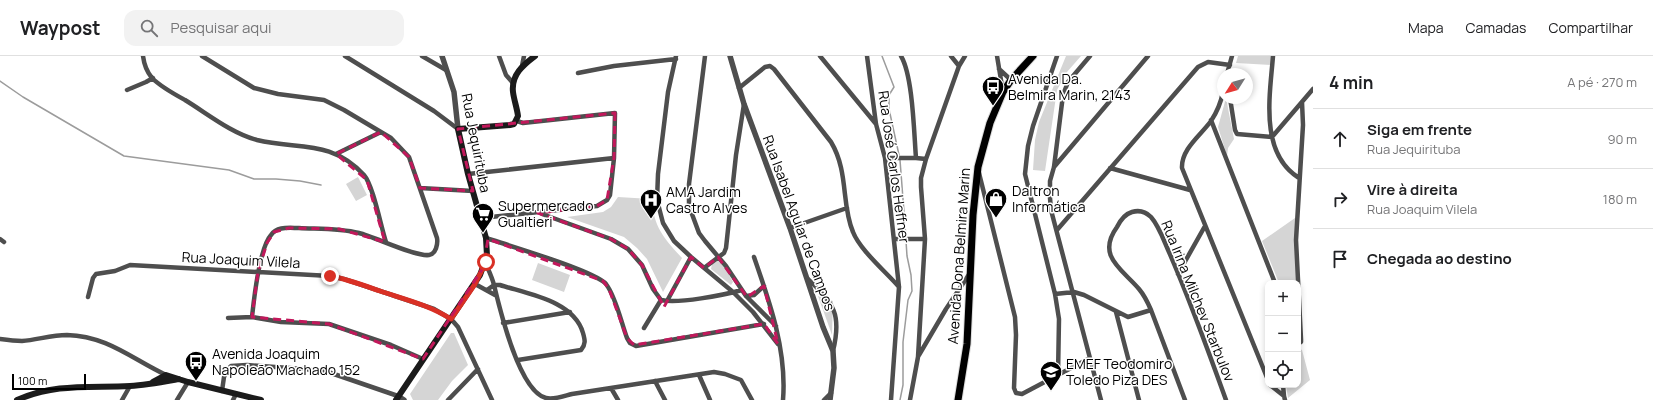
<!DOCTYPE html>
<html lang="pt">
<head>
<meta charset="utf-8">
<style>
	:root { --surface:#fff; --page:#f2f2f2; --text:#202124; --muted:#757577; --line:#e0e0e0 }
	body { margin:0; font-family:Manrope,sans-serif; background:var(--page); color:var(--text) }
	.controls { position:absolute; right:12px; bottom:12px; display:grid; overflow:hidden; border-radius:8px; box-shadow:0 2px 6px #0003 }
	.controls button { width:36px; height:36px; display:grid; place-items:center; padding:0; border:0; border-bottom:1px solid var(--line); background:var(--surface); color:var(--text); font:20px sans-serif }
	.compass { position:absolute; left:1217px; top:12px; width:36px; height:36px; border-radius:50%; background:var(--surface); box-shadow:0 2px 6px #0003; rotate:233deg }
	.scale { position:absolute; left:12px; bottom:10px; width:74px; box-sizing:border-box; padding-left:4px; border:2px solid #000; border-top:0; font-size:11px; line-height:14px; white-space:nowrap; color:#000; -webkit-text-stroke:3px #fff; paint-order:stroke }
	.stop { position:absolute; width:12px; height:12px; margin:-9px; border:3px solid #d93025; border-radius:50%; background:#fff }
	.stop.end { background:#d93025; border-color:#fff; box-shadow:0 1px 4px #0008 }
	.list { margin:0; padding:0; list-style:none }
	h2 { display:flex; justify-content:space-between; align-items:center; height:52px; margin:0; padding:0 16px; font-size:17px }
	h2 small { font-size:13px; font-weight:400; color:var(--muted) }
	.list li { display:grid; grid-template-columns:26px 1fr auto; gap:12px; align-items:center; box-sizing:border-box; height:60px; padding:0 16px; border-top:1px solid var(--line) }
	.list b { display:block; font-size:15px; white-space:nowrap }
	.list p { margin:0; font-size:13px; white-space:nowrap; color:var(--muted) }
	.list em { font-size:13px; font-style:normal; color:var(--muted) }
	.icon { flex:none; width:22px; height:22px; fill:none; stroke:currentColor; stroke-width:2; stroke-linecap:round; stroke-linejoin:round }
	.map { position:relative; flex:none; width:1313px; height:344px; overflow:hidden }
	header { display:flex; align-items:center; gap:24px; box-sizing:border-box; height:56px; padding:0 20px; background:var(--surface); border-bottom:1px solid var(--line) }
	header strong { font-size:19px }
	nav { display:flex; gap:22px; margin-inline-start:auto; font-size:14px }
	.search { width:280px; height:36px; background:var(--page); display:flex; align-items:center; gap:10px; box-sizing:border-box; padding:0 14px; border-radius:12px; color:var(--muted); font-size:15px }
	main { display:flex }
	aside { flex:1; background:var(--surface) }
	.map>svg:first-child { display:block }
	.green { fill:#d5d5d5 }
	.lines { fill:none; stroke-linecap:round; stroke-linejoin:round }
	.stream { stroke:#9c9c9c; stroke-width:1.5 }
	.primary-casing { stroke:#dbdbdb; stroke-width:9 }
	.minor { stroke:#4e4e4e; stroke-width:4.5 }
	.tertiary { stroke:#4e4e4e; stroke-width:5.5 }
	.secondary { stroke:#1b1b1b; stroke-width:6 }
	.primary { stroke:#000; stroke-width:7 }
	.route { stroke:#d93025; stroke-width:5 }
	.marked { fill:none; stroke:#c2185b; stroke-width:3; stroke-dasharray:8 5; stroke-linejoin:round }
	.labels { text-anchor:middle; stroke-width:3; stroke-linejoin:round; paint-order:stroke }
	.poi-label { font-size:14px; fill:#000; stroke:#fff; text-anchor:start }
	.street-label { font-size:14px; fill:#000; stroke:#fff }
</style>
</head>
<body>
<header>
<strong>Waypost</strong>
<div class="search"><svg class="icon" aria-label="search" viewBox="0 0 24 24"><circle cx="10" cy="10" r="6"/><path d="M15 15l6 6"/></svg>Pesquisar aqui</div>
<nav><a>Mapa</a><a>Camadas</a><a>Compartilhar</a></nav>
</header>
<main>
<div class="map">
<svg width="1313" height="344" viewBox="0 0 1313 344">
	<rect width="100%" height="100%" fill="#fff"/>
	<path class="green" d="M1066,0H1081L1067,16L1057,34L1045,115L1033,114L1035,84L1039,66Z
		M1238,0H1271V9L1236,7Z
		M1226,42L1234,83L1228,92L1227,100L1218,71Z
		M358,121L367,139L356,145L346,128Z
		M618,141L651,143C655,173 663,181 682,202L663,236L647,203L637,192L624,181L567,161L603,156L611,151Z
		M1295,162L1297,227H1279L1262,185Z
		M717,204L721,205L733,226L731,229L711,213L712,208Z
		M538,207L570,219L564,236L532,224Z
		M818,240L833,245L832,279Z
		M451,277H454L468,309L452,325L438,344H413L410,338Z
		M1298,292L1302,294L1310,324L1288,342L1286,329H1298Z"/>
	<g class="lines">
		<path class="stream" d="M882,0L894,31L889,39V53L899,99
			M0,25L23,41L124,100L229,114L254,123H276L300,125L321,129
			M900,104L906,182
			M900,344L903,329V286L908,244L912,235L911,219L907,200L906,185"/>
		<g class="primary-casing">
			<path id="primary" d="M958,344L967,288L973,159L978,111L990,67L1003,36L1011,24L1033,0"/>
		</g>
		<path class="minor" d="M143,0C144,8 147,16 152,22C161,31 174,38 185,44C208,58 231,77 257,84C298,94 331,83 364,119C373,129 381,171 386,186
			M202,0L254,32L278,38L324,44L344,54L391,82L409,101L437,182C438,188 436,198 429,199C416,201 375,181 359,177C339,172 319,173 299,172C289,172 277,170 271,179C259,192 254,243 252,261
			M345,0L434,55L458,73
			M422,0L446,14
			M499,0L506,19L513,27
			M676,0L668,36L658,118L657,144L663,167L674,185L691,201L733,236L753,256L778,288
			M705,0L689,128V150L699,177L705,185L726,210L746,240L776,270
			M820,0L876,68
			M867,0L876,68L885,102L899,231L891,344
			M901,0C913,20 914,78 916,102L926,103L921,122V131L925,183L918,301L910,344
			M951,0L959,10
			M997,0L1003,36
			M1057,0L1033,70L1028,90L1025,118L1055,238L1059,263L1058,319
			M1090,0L1068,26L1063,39L1054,111L1050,125V142L1051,154L1101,344
			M1273,0C1270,39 1259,97 1299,122
			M522,10L524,0
			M999,13L1011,24
			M578,17L614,10L676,3
			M1227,18L1232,0
			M739,32L765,11L770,10L774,13L831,86C849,116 841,148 853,176C860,194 886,216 899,231
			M127,34L146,26L153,22
			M1223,36C1221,46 1217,56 1211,65C1201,79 1181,93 1182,112L1268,324
			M1230,42L1235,74L1237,78L1272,81L1313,33
			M1211,64L1275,227
			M336,98L381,76
			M885,102H916
			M926,103L959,10L965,0
			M1054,111L1148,0
			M1110,112L1190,134
			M979,117L1015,261L1016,279L1014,332L1016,337L1022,338L1090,302
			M468,118L614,102
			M420,132L473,135
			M542,158L611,183L628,193L642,209L653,233L661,244C678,248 724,239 742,234
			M481,162L597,150L607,144L610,139L614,102L615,57L523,67L517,65
			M790,172L847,152
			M1057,174L1198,11L1208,6L1230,9
			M486,182C507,189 595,215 606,228C616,241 621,266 627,282L630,287L636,290L764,268
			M0,183L4,186
			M894,183H925
			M754,201C770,247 787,295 783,344
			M485,206C488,213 492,221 494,229C500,254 519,335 546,342C554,344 564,340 572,338L714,316L725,318L741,324L752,344
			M704,212L724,197L726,192L736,99L744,48
			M1178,218L1205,170
			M808,223C834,248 842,258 833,295
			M475,228L495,239
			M487,234L494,229H500C528,238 574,245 583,277C585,284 586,288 581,294L518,304
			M1055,238L1074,236L1084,239L1128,261L1151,254C1148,247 1145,240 1139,233C1122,213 1096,200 1117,171C1120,165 1125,158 1132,156C1139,154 1146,156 1151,161C1159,170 1164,185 1169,196C1190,244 1208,294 1226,344
			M746,240L754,239L764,230
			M88,241L93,222L96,218L115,215L130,209L330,220L344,223L434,253L451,263L458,271L492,344
			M667,245L691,201
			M1151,254L1185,344
			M1116,256L1139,344
			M228,262L252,261L281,266L329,268L391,289L423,303
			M503,267L570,256
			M644,272L661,244
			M0,283C7,284 15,285 22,285C37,284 51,279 67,279C107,280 132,303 166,319
			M1298,288L1301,286V283L1296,184L1303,69L1302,46
			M919,299L946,253L970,217
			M699,319L710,344
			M655,325L665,344
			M1270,329L1284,340L1285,344
			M1283,329L1284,340
			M611,332L618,344
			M222,335L224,321L228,313L231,310L247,309L304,313L328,316L398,340
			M122,344L130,330
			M177,344L188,326
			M233,344L236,338
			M448,344L478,313
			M824,344L831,337"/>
		<path class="tertiary" d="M442,0L454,36L458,73
			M730,0L744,48L790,172L823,271L833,295L834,312L830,344
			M398,340L404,344"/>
		<path class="secondary" d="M153,326L166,319L188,326L261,344
			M17,344C56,327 89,332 130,330C146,329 162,326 179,323
			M396,344L480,219L487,200L486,182L468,118L458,73L510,69L514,68L518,60C517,52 514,44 513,36C511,19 523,9 535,0"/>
		<use href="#primary" class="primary"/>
	</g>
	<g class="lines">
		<path class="route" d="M330,220C347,223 363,229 380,235C404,243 429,249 451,263L475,228L486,206"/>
	</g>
	<path class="marked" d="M615,57L614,102L607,144L597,150L538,157L611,183L628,193L642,209L664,251L691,201L704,212L718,201L747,241L764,230L778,288L764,268L634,289L627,282L609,233L603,225L488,183L483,212L423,303L329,268L252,261L258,216L267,187L274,176L289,172L339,173L385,186L367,124L336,98L381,76L409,101L420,132L473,135L458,73Z"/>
	<defs>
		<g id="bus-pin" transform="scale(1.15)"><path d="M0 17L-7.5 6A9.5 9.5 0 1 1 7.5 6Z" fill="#000" stroke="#fff"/><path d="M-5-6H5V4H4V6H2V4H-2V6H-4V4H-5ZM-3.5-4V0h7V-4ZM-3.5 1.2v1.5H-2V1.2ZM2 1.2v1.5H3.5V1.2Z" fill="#fff"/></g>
		<g id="shop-pin" transform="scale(1.15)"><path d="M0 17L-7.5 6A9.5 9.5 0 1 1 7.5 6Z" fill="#000" stroke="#fff"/><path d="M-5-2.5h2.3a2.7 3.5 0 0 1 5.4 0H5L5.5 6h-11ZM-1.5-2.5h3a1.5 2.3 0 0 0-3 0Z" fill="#fff"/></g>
		<g id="hospital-pin" transform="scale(1.15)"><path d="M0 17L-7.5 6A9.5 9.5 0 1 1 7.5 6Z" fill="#000" stroke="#fff"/><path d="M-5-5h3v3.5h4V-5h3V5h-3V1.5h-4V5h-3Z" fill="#fff"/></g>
		<g id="supermarket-pin" transform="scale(1.15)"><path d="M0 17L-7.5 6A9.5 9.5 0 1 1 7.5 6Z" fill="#000" stroke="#fff"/><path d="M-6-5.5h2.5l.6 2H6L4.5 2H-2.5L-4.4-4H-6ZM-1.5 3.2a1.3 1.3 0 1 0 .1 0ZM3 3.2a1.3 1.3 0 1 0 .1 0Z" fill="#fff"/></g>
		<g id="school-pin" transform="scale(1.15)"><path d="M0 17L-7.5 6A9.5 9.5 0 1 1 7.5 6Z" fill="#000" stroke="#fff"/><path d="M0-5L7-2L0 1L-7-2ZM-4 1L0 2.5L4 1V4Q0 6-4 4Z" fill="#fff"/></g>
	</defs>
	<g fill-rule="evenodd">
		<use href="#bus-pin" x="993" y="31"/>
		<use href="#shop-pin" x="996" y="143"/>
		<use href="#hospital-pin" x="651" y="144"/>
		<use href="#supermarket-pin" x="483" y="158"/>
		<use href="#bus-pin" x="196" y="306"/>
		<use href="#school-pin" x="1051" y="316"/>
	</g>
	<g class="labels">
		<g class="poi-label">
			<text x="1008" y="28">Avenida Da.<tspan x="1008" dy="16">Belmira Marin, 2143</tspan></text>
			<text x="1012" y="140">Daltron<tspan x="1012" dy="16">Informática</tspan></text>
			<text x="666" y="141">AMA Jardim<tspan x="666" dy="16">Castro Alves</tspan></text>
			<text x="498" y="155">Supermercado<tspan x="498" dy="16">Gualtieri</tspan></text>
			<text x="212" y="303">Avenida Joaquim<tspan x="212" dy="16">Napoleão Machado 152</tspan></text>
			<text x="1066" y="313">EMEF Teodomiro<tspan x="1066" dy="16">Toledo Piza DES</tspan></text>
		</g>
		<g class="street-label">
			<text transform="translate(476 87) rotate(79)" y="5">Rua Jequirituba</text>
			<text transform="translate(894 111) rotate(82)" y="5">Rua José Carlos Heffner</text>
			<text transform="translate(799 167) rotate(70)" y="5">Rua Isabel Aguiar de Campos</text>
			<text transform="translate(959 200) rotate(-86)" y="5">Avenida Dona Belmira Marin</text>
			<text transform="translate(241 204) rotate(3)" y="5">Rua Joaquim Vilela</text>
			<text transform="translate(1198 245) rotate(68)" y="5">Rua Irina Milchev Starbulov</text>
		</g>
	</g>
</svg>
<div class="controls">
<button>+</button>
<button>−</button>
<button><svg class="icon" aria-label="locate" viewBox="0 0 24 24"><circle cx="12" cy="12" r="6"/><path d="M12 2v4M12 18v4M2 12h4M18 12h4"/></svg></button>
</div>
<svg class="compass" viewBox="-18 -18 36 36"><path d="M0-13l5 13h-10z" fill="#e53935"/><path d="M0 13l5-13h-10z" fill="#757577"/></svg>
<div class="scale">100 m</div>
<div class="stop" style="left:486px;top:206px"></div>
<div class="stop end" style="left:330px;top:220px"></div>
</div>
<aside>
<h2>4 min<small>A pé · 270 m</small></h2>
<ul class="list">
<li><svg class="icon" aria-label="ahead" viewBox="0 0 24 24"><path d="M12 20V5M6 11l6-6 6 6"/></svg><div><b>Siga em frente</b><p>Rua Jequirituba</p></div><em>90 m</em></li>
<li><svg class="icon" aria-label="right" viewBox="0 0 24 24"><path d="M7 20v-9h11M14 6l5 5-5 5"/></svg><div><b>Vire à direita</b><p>Rua Joaquim Vilela</p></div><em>180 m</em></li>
<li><svg class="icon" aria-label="arrive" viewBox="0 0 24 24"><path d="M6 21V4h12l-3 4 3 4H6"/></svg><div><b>Chegada ao destino</b></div></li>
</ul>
</aside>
</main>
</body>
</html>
